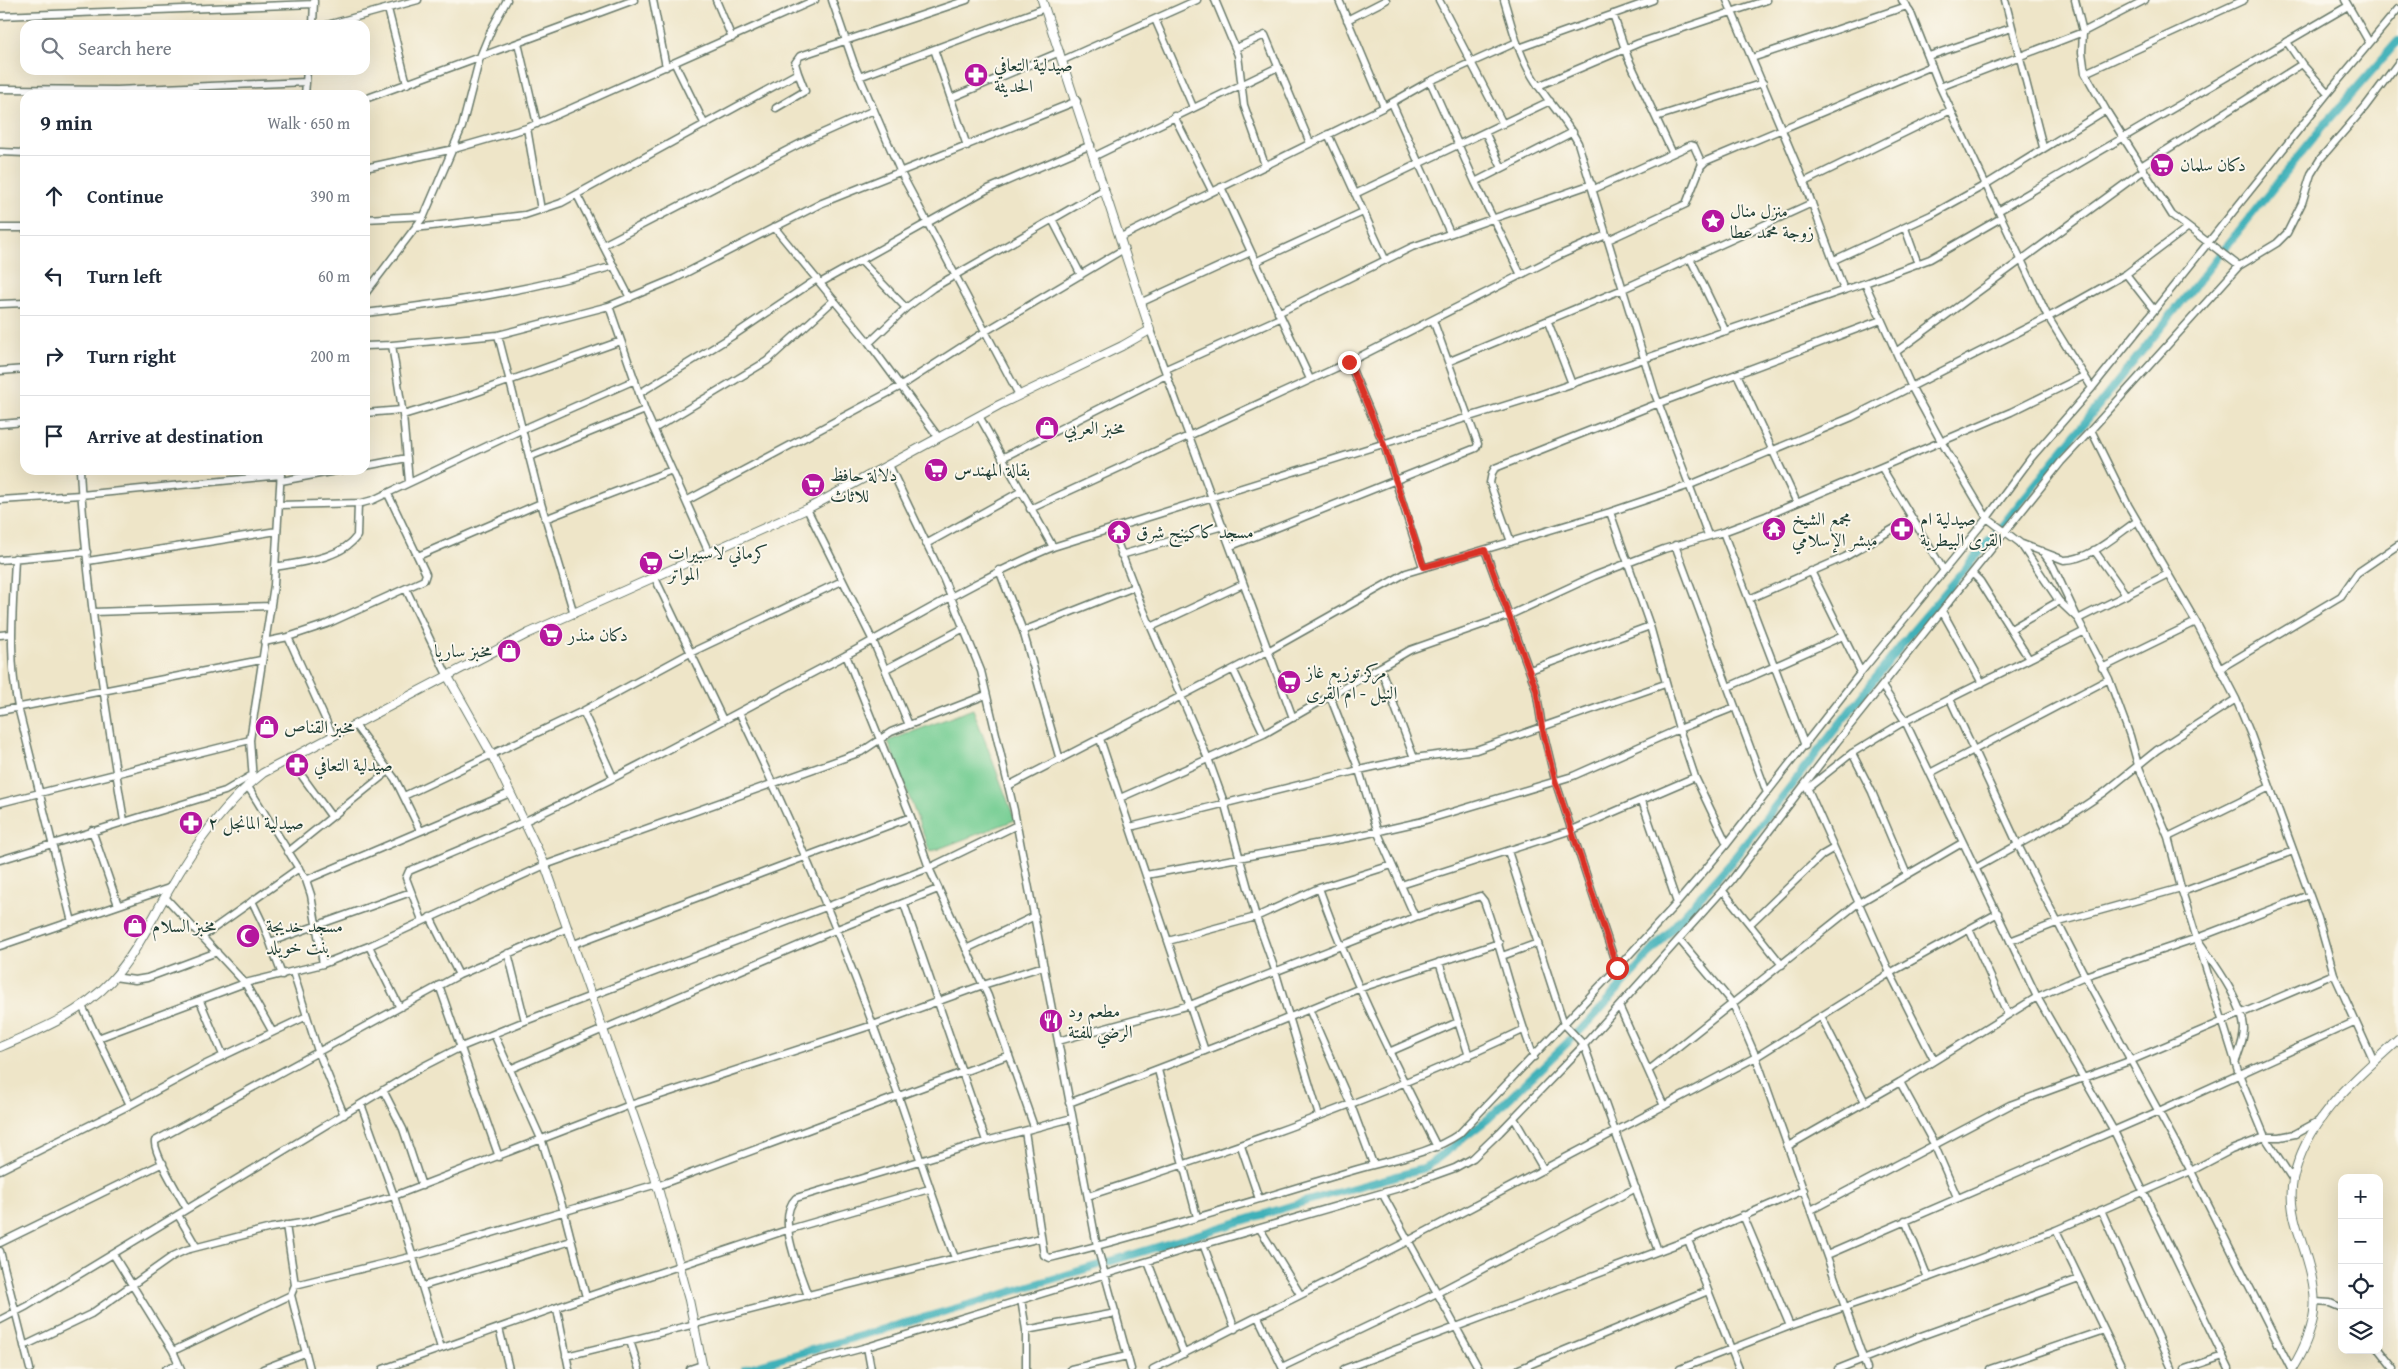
<!DOCTYPE html>
<html lang="en">
<head>
<meta charset="utf-8">
<style>
	:root { --surface:#fff; --page:#f2f2f3; --text:#1f2937; --muted:#747a83; --line:#e0e1e3 }
	body { margin:0; font-family:"Gentium Book Plus",Amiri,serif; background:var(--page); color:var(--text) }
	.controls { position:absolute; right:15px; bottom:15px; display:grid; overflow:hidden; border-radius:10px; box-shadow:0 5px 20px #0002 }
	.controls button { width:45px; height:45px; display:grid; place-items:center; padding:0; border:0; border-bottom:1px solid var(--line); background:var(--surface); color:var(--text); font:25px sans-serif }
	.stop { position:absolute; width:15px; height:15px; margin:-11px; border:4px solid #d93025; border-radius:50%; background:#fff }
	.stop.end { background:#d93025; border-color:#fff; box-shadow:0 1px 5px #0008 }
	.list { margin:0; padding:0; list-style:none }
	h2 { display:flex; justify-content:space-between; align-items:center; height:65px; margin:0; padding:0 20px; font-size:21px }
	h2 small { font-size:16px; font-weight:400; color:var(--muted) }
	.list li { display:grid; grid-template-columns:32px 1fr auto; gap:15px; align-items:center; box-sizing:border-box; height:80px; padding:0 20px; border-top:1px solid var(--line) }
	.list b { display:block; font-size:19px; white-space:nowrap }
	.list em { font-size:16px; font-style:normal; color:var(--muted) }
	.icon { flex:none; width:28px; height:28px; fill:none; stroke:currentColor; stroke-width:2; stroke-linecap:round; stroke-linejoin:round }
	.map { position:relative; flex:none; width:2398px; height:1369px; overflow:hidden }
	.search { position:absolute; background:var(--surface); box-shadow:0 5px 20px #0002; left:20px; top:20px; width:350px; height:55px; display:flex; align-items:center; gap:12px; box-sizing:border-box; padding:0 18px; border-radius:15px; color:var(--muted); font-size:19px }
	.panel { position:absolute; background:var(--surface); box-shadow:0 5px 20px #0002; left:20px; top:90px; width:350px; height:385px; border-radius:15px }
	.map>svg:first-child { display:block }
	.green { fill:#75cd93; stroke:#4a8564 }
	.lines { fill:none; stroke-linecap:round; stroke-linejoin:round }
	.canal { stroke:#41b1b9; stroke-width:8 }
	.minor-casing { stroke:#677868; stroke-width:9 }
	.tertiary-casing { stroke:#677868; stroke-width:10 }
	.minor { stroke:#fff; stroke-width:6 }
	.tertiary { stroke:#fff; stroke-width:8 }
	.route { stroke:#d93025; stroke-width:6 }
	.labels { text-anchor:middle; stroke-width:4; stroke-linejoin:round; paint-order:stroke }
	.poi-label { font-size:18px; fill:#1f3d34; stroke:#fbf7ec; text-anchor:start }
</style>
</head>
<body>
<div class="map">
<svg width="2398" height="1369" viewBox="0 0 2398 1369">
	<rect width="100%" height="100%" fill="#fbf7ec"/>
	<filter id="ink" filterUnits="userSpaceOnUse"><feTurbulence type="fractalNoise" baseFrequency=".02" numOctaves="2"/><feDisplacementMap in="SourceGraphic" scale="10" xChannelSelector="R" yChannelSelector="G"/><feConvolveMatrix kernelMatrix="1 2 1 2 8 2 1 2 1" color-interpolation-filters="sRGB"/></filter>
	<filter id="wash" filterUnits="userSpaceOnUse"><feTurbulence type="fractalNoise" baseFrequency=".0096" numOctaves="4" result="noise"/><feDisplacementMap in="SourceGraphic" scale="20" xChannelSelector="R" yChannelSelector="G"/><feGaussianBlur stdDeviation="1.12" result="paint"/><feColorMatrix in="noise" values="0 0 0 0 0 0 0 0 0 0 0 0 0 0 0 0 0 1.4 0 .05"/><feComposite in="paint" operator="in"/></filter>
	<g filter="url(#wash)">
		<rect width="100%" height="100%" fill="#eee5c8"/>
		<path class="green" d="M973,709L1015,820L930,852L888,741Z"/>
		<g class="lines">
			<path class="canal" d="M745,1369L978,1302L1307,1201L1425,1168L1488,1119L1590,1021L1731,862L1911,633L2004,523L2319,131L2398,41"/>
		</g>
	</g>
	<g filter="url(#ink)">
		<g class="lines">
			<g class="minor-casing">
				<path id="minor" d="M653,0L666,67
					M716,0L732,38
					M832,0L854,64L901,173L1019,395
					M1215,0L1238,55L1244,105L1265,165
					M1339,0L1384,107
					M1439,0L1503,124
					M1504,0C1512,26 1518,53 1532,76C1546,100 1566,119 1578,143L1655,394L1708,535
					M1727,0L1804,182L1844,290
					M1902,0L1910,11L1940,87L2048,317L2092,388
					M2005,0L2043,147
					M2075,0L2083,32L2082,52L2085,73L2106,110L2172,215L2239,266L2091,430L2128,505L2196,622L2236,699L2251,735L2318,918L2334,974L2374,1062
					M2345,0L2369,42
					M388,9L407,84
					M1613,14L1628,58L1672,152
					M0,16L314,4
					M1155,19L1193,107
					M1347,20L1386,0
					M313,25L314,1
					M327,25L418,0
					M2287,42L2302,64L2328,93
					M518,43L537,124
					M1236,48L1265,35L1310,143
					M1519,48L1653,0
					M934,49L967,146
					M1929,56L2011,28
					M1752,58L1907,6
					M1063,60L1197,0
					M675,64L705,125
					M2085,73L2244,0
					M859,77L1045,8
					M1430,81L1475,182L1521,275
					M1538,86L1639,43L1767,0
					M1940,87L2083,32L2145,0
					M0,89L117,90L306,82
					M305,95L307,70
					M951,98L1060,52
					M365,99L634,0
					M1392,103L1450,233
					M776,108L805,91L798,73
					M1174,116L1212,191
					M1656,117L1763,83
					M527,128L541,210
					M1485,132L1502,168
					M1328,134L1385,259
					M0,152L25,153
					M1095,156L1278,67
					M2141,166L2302,64
					M365,168L454,149L527,128L815,0
					M1475,182L1573,132
					M1804,182L1951,110
					M1221,187L1310,379
					M1594,189L1691,145L1694,146L1702,164
					M1355,194L1550,101
					M577,195L630,298
					M1998,211L2348,6
					M365,219L424,216
					M1052,219L1081,275
					M774,227L869,343L939,438
					M0,228H25
					M415,228L525,215L561,203L798,73L795,63L800,56L967,0
					M1905,228L1918,264
					M1121,237L1384,107L1430,81L1517,42
					M1608,240L1686,204L1701,166L1706,161L1932,66
					M603,245L809,139L874,110
					M1690,258L1726,332
					M860,260L906,308
					M1834,260L1931,215L1985,185L2106,110
					M1255,262L1363,212
					M2239,266L2277,243L2287,233L2302,203L2311,174L2321,158L2365,107L2398,63
					M2126,274L2154,310
					M820,283L986,190L1091,145
					M1865,283L1930,259L2001,218
					M365,294L424,216L462,127L480,57L492,28L507,0
					M1142,302L1251,252
					M0,304L25,303
					M609,306L645,410L709,553
					M365,313C449,303 533,290 614,266
					M1278,313L1412,247L1592,184
					M1548,322L1572,384
					M1150,330L1293,718
					M498,335L541,503L574,614
					M869,343L906,308L933,288L1105,189
					M392,345L403,415L409,482
					M365,346L392,345L498,335L609,306L674,279L822,203L1077,101
					M1896,352L2144,170
					M1450,361L1623,289L1812,203
					M1349,362L1384,445L1423,567
					M1166,369L1280,318
					M0,371L25,369
					M1737,374L1797,503
					M640,393L734,335L817,279
					M365,413L402,410
					M403,415L469,395L621,341
					M979,416L1053,547
					M0,424L25,422
					M654,429L767,361L834,300
					M529,457L645,410
					M1002,458L1168,374
					M889,465L944,580L981,671L1014,810L1097,1246L1131,1369
					M365,466L407,458
					M1882,468L1944,571
					M80,470C86,587 105,705 124,821
					M281,481L341,470
					M0,500L81,495L281,475
					M686,501L901,386L986,331L1124,249
					M279,505L362,503L373,500L521,430L635,380
					M807,509L873,641L909,725
					M1030,509L1349,362L1560,255L1606,235
					M1610,512L1650,626L1679,729L1695,777L1727,844
					M545,519L672,470
					M1112,529L1141,604L1209,761L1225,805L1256,917L1275,970L1319,1116
					M1723,532L1805,746
					M1511,542L1490,483L1492,473L1495,468L1659,403L1881,320
					M926,544L1020,492
					M2022,544L2064,560C2090,560 2116,535 2137,521
					M1675,545L1767,793
					M1231,546L1476,448L1478,444L1433,320
					M1485,550L1536,689L1542,727L1555,780L1617,968
					M2094,550L2126,595
					M2042,551L2053,566L2078,619L2168,574
					M1121,555L1223,526
					M418,556L541,503
					M15,558C13,609 8,657 18,707L72,922
					M0,560L87,552
					M88,561L277,531
					M275,567C301,562 341,559 357,536L358,503
					M999,570L1023,631L1060,760
					M1811,571L1861,672
					M1972,573L1980,581L2029,659
					M654,576L723,720
					M406,589L447,675
					M1749,599L1845,557L1912,518
					M1942,611L1982,683
					M94,612L271,606
					M1151,627L1243,584
					M2011,629L2059,601
					M1023,631L1134,587
					M0,635L10,634
					M288,637L333,736
					M264,642L288,637L327,624L424,580L426,574L388,494
					M846,655L911,817L929,868L988,996L1034,1127
					M1380,667L1414,758
					M2102,668L2196,622
					M2221,668L2341,596L2357,573L2398,545
					M886,669L964,628
					M1233,669L1264,734
					M1530,670L1650,626
					M1882,686L1905,721L2037,997L2114,1131L2229,1369
					M1728,687L1843,636
					M1330,696L1359,770L1378,833L1415,917
					M1950,699L2018,845L2085,976L2191,1171L2291,1369
					M0,711L261,660
					M583,711L613,777
					M739,712C788,814 834,918 873,1025C902,1102 926,1181 955,1258
					M355,725L395,779L420,830
					M1100,739L1205,1051
					M1852,753L1872,792L1907,875
					M289,758L331,816
					M1930,773L2109,679
					M253,781L250,740L274,585L281,470
					M247,785L306,880L311,895L323,964
					M1806,785L1890,973L1934,1060
					M1008,786L1268,651L1406,573L1610,512L1690,485L1852,417L2058,312L2126,274L2187,228
					M1808,788L1852,753L1905,721L2083,632
					M404,796L583,711L690,653L842,581
					M1120,798L1264,734L1410,650L1510,615L1594,576L1664,549L1723,532L1766,516L2011,412L2084,376
					M1642,801L1677,903
					M0,803L250,740
					M1130,827L1359,770L1414,758L1476,750L1665,684
					M92,830L118,905
					M2168,837L2270,787
					M1508,851L1564,1024L1584,1045L1658,1251
					M288,852L390,770
					M0,860L225,791L252,775
					M1976,868L2066,818L2105,792L2157,750L2236,699
					M1146,875L1353,837L1419,822L1573,776L1679,729L1735,707
					M306,880L510,793
					M1401,885L1572,830L1695,777
					M1319,888C1351,978 1394,1062 1437,1147
					M1723,891L1782,965
					M2182,892L2293,851
					M165,897L245,983L272,1031
					M252,901L264,926L282,975
					M904,904L986,1141
					M430,917L459,975
					M422,920L406,878L409,871C447,855 486,839 523,822C631,772 734,714 839,659C910,621 978,578 1053,547L1536,396L1865,283L1912,388L1942,443L1987,518L2020,543L2059,601L2078,619L2109,679L2130,736L2138,765L2168,837L2181,888L2239,1074L2265,1137L2293,1180
					M1750,924L1822,855L1834,848
					M1969,929L2008,1015
					M203,936L299,868
					M1679,939L1733,1004L1756,1057L1867,1369
					M1168,941L1256,917L1319,888L1392,865
					M2010,941L2059,922L2181,888
					M270,942L411,892
					M2200,943C2215,965 2243,1002 2244,1029C2244,1041 2239,1052 2235,1063
					M574,944L911,817
					M0,946L169,888
					M369,946L399,1006
					M966,949L1035,916
					M508,953L525,1021
					M1502,956L1538,943
					M1439,962L1469,1056
					M293,972L318,1051L344,1115
					M114,977L135,980L147,978L217,952
					M439,985L499,1157
					M200,1001L223,1055
					M82,1006L130,1105
					M1619,1006L1664,1106
					M1309,1009L1351,1105L1373,1164
					M1821,1016L1865,1102
					M494,1034L542,1141L564,1212L586,1297
					M98,1038L245,983L323,964L369,946L545,865L861,752L891,732L986,695
					M1058,1041L1190,1005L1415,917L1480,896L1484,901C1503,953 1514,1007 1534,1057
					M1389,1052L1458,1022
					M510,1069L835,930L938,889
					M1158,1070L1197,1217
					M1649,1070L1857,904L1962,843
					M1900,1082L1934,1144L1957,1197
					M383,1090L403,1129L422,1186
					M1069,1103L1254,1032L1358,989L1499,943
					M361,1104L394,1196L441,1348
					M1514,1118L1544,1170
					M1025,1131L1044,1255L1050,1258C1150,1233 1249,1202 1348,1172C1385,1160 1427,1156 1459,1134L1617,968L1677,903L1727,844L1861,672L1987,518L2031,458L2092,388L2328,93L2398,9
					M1241,1146L1259,1199
					M1788,1146L1900,1082L2037,997L2085,976L2197,938L2309,895
					M0,1170L130,1105L202,1066L307,1016
					M657,1186L1009,1055
					M1382,1193L1479,1369
					M1088,1196C1236,1148 1383,1097 1523,1030
					M187,1209C180,1196 153,1153 155,1141L459,975L568,928
					M1811,1210L2010,1105L2132,1060L2334,974
					M2101,1210L2172,1369
					M178,1215L196,1246
					M1743,1215L1790,1326
					M1905,1220L1928,1278
					M1260,1229L1300,1294
					M2056,1230L2123,1369
					M1688,1240L1739,1369
					M0,1243L163,1163
					M1203,1244L1235,1329
					M0,1251L30,1369
					M113,1254L173,1351L181,1369
					M1827,1255L2159,1111L2354,1022
					M1148,1262L1184,1354
					M295,1285L414,1256L657,1184
					M423,1286L571,1241
					M291,1295L310,1369
					M808,1296C800,1272 775,1218 796,1198L986,1141L1072,1118
					M1021,1299L1026,1330V1369
					M2315,1302L2330,1303L2342,1308
					M557,1309L569,1369
					M1258,1317L1283,1369
					M0,1320L27,1306L422,1067L461,1047L525,1021L929,868L1017,825
					M499,1328L509,1369
					M1026,1330L1116,1313
					M630,1341L639,1369
					M24,1346L91,1314L173,1256L186,1250L271,1228L307,1222L394,1196L630,1105L873,1025L983,985L1044,966
					M867,1347L871,1369
					M2379,1350L2394,1369
					M173,1351L291,1295L295,1285L286,1225
					M566,1356C725,1318 882,1274 1041,1238
					M1282,1367L1437,1293L1636,1188
					M166,1369L178,1364
					M263,1369L305,1353
					M383,1369L586,1297L787,1230L929,1189
					M690,1369L702,1365
					M785,1369L867,1347L1181,1251L1399,1188L1455,1168L1473,1158L1500,1132L1584,1045L1731,881L1836,743L2061,462L2091,430
					M1071,1369L1127,1356
					M1153,1369L1408,1241L1756,1057L1890,973L1998,913
					M1344,1369L1688,1240L1804,1190
					M1519,1369L1708,1291
					M1680,1369L1790,1326L1903,1287L2056,1230L2191,1171L2231,1150L2265,1137H2280L2295,1134L2319,1121
					M1838,1369L1921,1336L2079,1279
					M1990,1369L2104,1330
					M2185,1369L2223,1356"/>
			</g>
			<g class="tertiary-casing">
				<path id="tertiary" d="M447,675L491,753L545,865L654,1174L689,1300L703,1369
					M0,1047C40,1030 80,1014 111,981C136,954 151,920 170,888C194,846 225,803 263,773L529,633L807,509L999,405L1122,346L1150,330L1042,0
					M2292,1369C2322,1319 2319,1294 2301,1240C2294,1220 2289,1201 2293,1180C2306,1119 2355,1079 2398,1040"/>
			</g>
			<use href="#minor" class="minor"/>
			<use href="#tertiary" class="tertiary"/>
		</g>
	</g>
	<g class="lines" filter="url(#ink)">
		<path class="route" d="M1349,362L1384,445L1424,567L1485,550L1536,689L1542,727L1555,780L1617,968"/>
	</g>
	<defs>
		<g id="pharmacy-disc" transform="scale(1.25)"><circle r="9.5" fill="#b5179e" stroke="#fbf7ec"/><path d="M-2-6h4v4h4v4h-4v4h-4v-4h-4v-4h4Z" fill="#fff"/></g>
		<g id="supermarket-disc" transform="scale(1.25)"><circle r="9.5" fill="#b5179e" stroke="#fbf7ec"/><path d="M-6-5.5h2.5l.6 2H6L4.5 2H-2.5L-4.4-4H-6ZM-1.5 3.2a1.3 1.3 0 1 0 .1 0ZM3 3.2a1.3 1.3 0 1 0 .1 0Z" fill="#fff"/></g>
		<g id="sight-disc" transform="scale(1.25)"><circle r="9.5" fill="#b5179e" stroke="#fbf7ec"/><path d="M0-6L1.8-2.2L6-1.7L2.9 1.2L3.7 5.4L0 3.3L-3.7 5.4L-2.9 1.2L-6-1.7L-1.8-2.2Z" fill="#fff"/></g>
		<g id="shop-disc" transform="scale(1.25)"><circle r="9.5" fill="#b5179e" stroke="#fbf7ec"/><path d="M-5-2.5h2.3a2.7 3.5 0 0 1 5.4 0H5L5.5 6h-11ZM-1.5-2.5h3a1.5 2.3 0 0 0-3 0Z" fill="#fff"/></g>
		<g id="temple-disc" transform="scale(1.25)"><circle r="9.5" fill="#b5179e" stroke="#fbf7ec"/><path d="M0-6L5-2H3V0L6.5 2.5H4V6H1.5V3h-3V6H-4V2.5H-6.5L-3 0V-2H-5Z" fill="#fff"/></g>
		<g id="mosque-disc" transform="scale(1.25)"><circle r="9.5" fill="#b5179e" stroke="#fbf7ec"/><path d="M3.5-4.9A6 6 0 1 0 3.5 4.9A5 5 0 1 1 3.5-4.9Z" fill="#fff"/></g>
		<g id="restaurant-disc" transform="scale(1.25)"><circle r="9.5" fill="#b5179e" stroke="#fbf7ec"/><path d="M-5-6h1v4h1v-4h1v4h1v-4h1v5L-1.5 .5V6h-2V.5L-5-1ZM5-6V6H3V1.5H1.5Q1.5-4 5-6Z" fill="#fff"/></g>
	</defs>
	<g fill-rule="evenodd">
		<use href="#pharmacy-disc" x="976" y="75"/>
		<use href="#supermarket-disc" x="2162" y="165"/>
		<use href="#sight-disc" x="1713" y="221"/>
		<use href="#shop-disc" x="1047" y="428"/>
		<use href="#supermarket-disc" x="936" y="470"/>
		<use href="#supermarket-disc" x="813" y="485"/>
		<use href="#temple-disc" x="1774" y="529"/>
		<use href="#pharmacy-disc" x="1902" y="529"/>
		<use href="#temple-disc" x="1119" y="532"/>
		<use href="#supermarket-disc" x="651" y="563"/>
		<use href="#supermarket-disc" x="551" y="635"/>
		<use href="#shop-disc" x="509" y="651"/>
		<use href="#supermarket-disc" x="1289" y="682"/>
		<use href="#shop-disc" x="267" y="727"/>
		<use href="#pharmacy-disc" x="297" y="765"/>
		<use href="#pharmacy-disc" x="191" y="823"/>
		<use href="#shop-disc" x="135" y="926"/>
		<use href="#mosque-disc" x="248" y="936"/>
		<use href="#restaurant-disc" x="1051" y="1021"/>
	</g>
	<g class="labels">
		<g class="poi-label">
			<text x="994" y="71">صيدلية التعافي<tspan x="994" dy="21">الحديثة</tspan></text>
			<text x="2180" y="171">دكان سلمان</text>
			<text x="1730" y="217">منزل منال<tspan x="1730" dy="21">زوجة محمد عطا</tspan></text>
			<text x="1064" y="434">مخبز العربي</text>
			<text x="954" y="476">بقالة المهندس</text>
			<text x="830" y="481">دلالة حافظ<tspan x="830" dy="21">للاثاث</tspan></text>
			<text x="1792" y="525">مجمع الشيخ<tspan x="1792" dy="21">مبشر الإسلامي</tspan></text>
			<text x="1920" y="525">صيدلية ام<tspan x="1920" dy="21">القرى البيطرية</tspan></text>
			<text x="1136" y="538">مسجد كاكينج شرق</text>
			<text x="668" y="559">كرماني لاسبيرات<tspan x="668" dy="21">المواتر</tspan></text>
			<text x="568" y="641">دكان منذر</text>
			<text x="492" y="657" text-anchor="end">مخبز ساريا</text>
			<text x="1306" y="678">مركز توزيع غاز<tspan x="1306" dy="21">النيل - ام القرى</tspan></text>
			<text x="284" y="733">مخبز القناص</text>
			<text x="314" y="771">صيدلية التعافي</text>
			<text x="208" y="829">صيدلية المانجل ٢</text>
			<text x="152" y="932">مخبز السلام</text>
			<text x="266" y="932">مسجد خديجة<tspan x="266" dy="21">بنت خويلد</tspan></text>
			<text x="1068" y="1017">مطعم ود<tspan x="1068" dy="21">الرضي للفتة</tspan></text>
		</g>
	</g>
</svg>
<div class="controls">
<button>+</button>
<button>−</button>
<button><svg class="icon" aria-label="locate" viewBox="0 0 24 24"><circle cx="12" cy="12" r="6"/><path d="M12 2v4M12 18v4M2 12h4M18 12h4"/></svg></button>
<button><svg class="icon" aria-label="layers" viewBox="0 0 24 24"><path d="M12 4l9 5-9 5-9-5zM3 14l9 5 9-5"/></svg></button>
</div>
<div class="stop" style="left:1617px;top:968px"></div>
<div class="stop end" style="left:1349px;top:362px"></div>
<div class="search"><svg class="icon" aria-label="search" viewBox="0 0 24 24"><circle cx="10" cy="10" r="6"/><path d="M15 15l6 6"/></svg>Search here</div>
<section class="panel">
<h2>9 min<small>Walk · 650 m</small></h2>
<ul class="list">
<li><svg class="icon" aria-label="ahead" viewBox="0 0 24 24"><path d="M12 20V5M6 11l6-6 6 6"/></svg><div><b>Continue</b></div><em>390 m</em></li>
<li><svg class="icon" aria-label="left" viewBox="0 0 24 24"><path d="M17 20v-9H6M10 6l-5 5 5 5"/></svg><div><b>Turn left</b></div><em>60 m</em></li>
<li><svg class="icon" aria-label="right" viewBox="0 0 24 24"><path d="M7 20v-9h11M14 6l5 5-5 5"/></svg><div><b>Turn right</b></div><em>200 m</em></li>
<li><svg class="icon" aria-label="arrive" viewBox="0 0 24 24"><path d="M6 21V4h12l-3 4 3 4H6"/></svg><div><b>Arrive at destination</b></div></li>
</ul>
</section>
</div>
</body>
</html>
